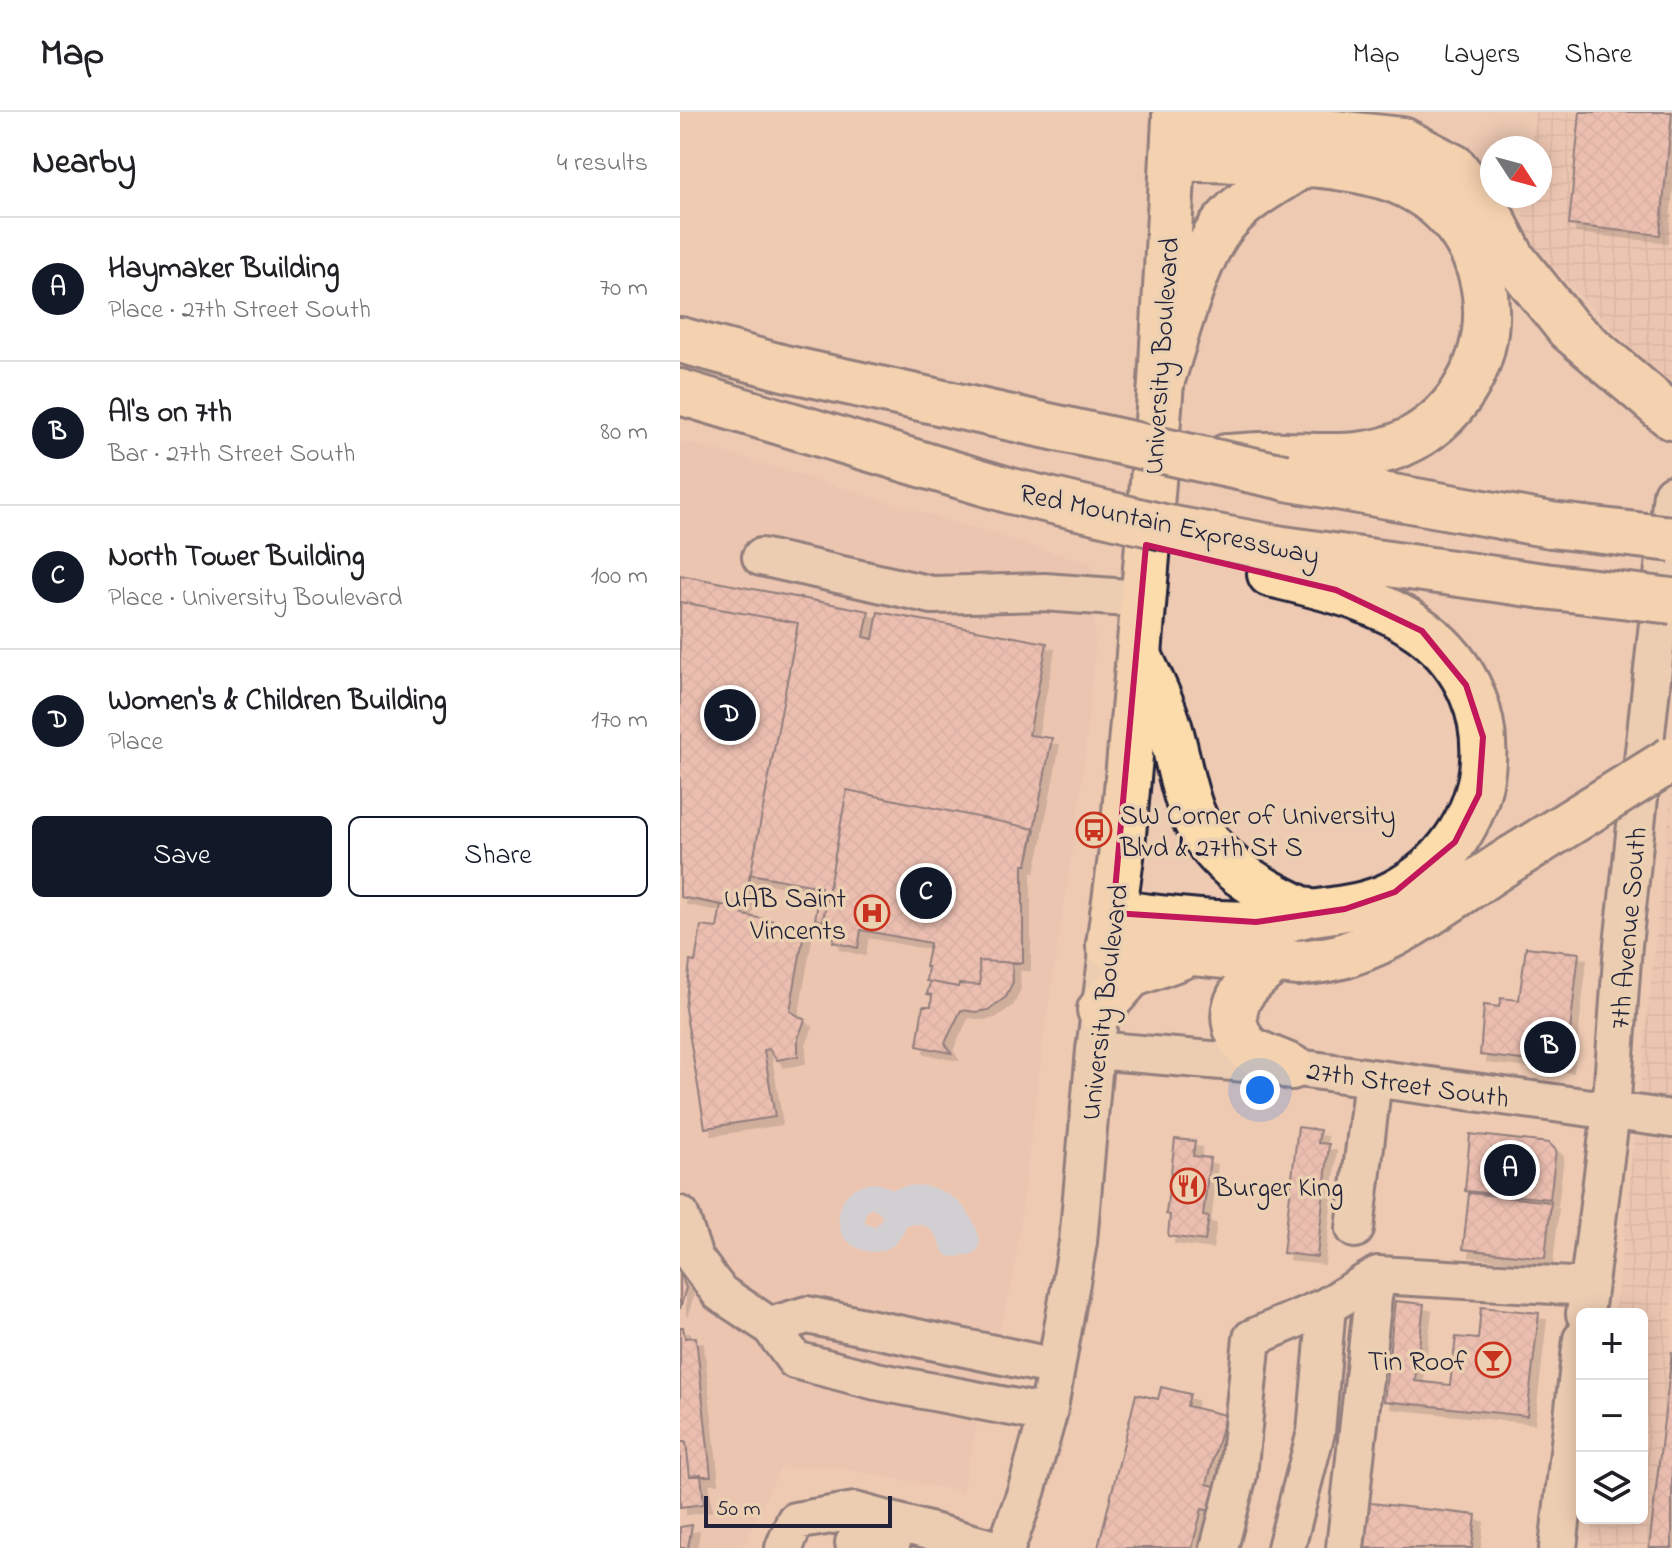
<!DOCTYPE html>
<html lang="en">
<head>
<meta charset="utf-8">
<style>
	:root { --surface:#fff; --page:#f2f2f2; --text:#202124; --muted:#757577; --line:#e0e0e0; --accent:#111827 }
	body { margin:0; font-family:"Indie Flower",sans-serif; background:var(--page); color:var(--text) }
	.controls { position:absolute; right:24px; bottom:24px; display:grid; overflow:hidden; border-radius:12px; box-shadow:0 4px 20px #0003 }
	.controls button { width:72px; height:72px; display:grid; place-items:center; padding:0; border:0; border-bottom:2px solid var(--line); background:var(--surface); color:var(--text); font:40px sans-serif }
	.compass { position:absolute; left:800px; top:24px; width:72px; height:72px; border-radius:50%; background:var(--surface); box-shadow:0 4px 20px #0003; rotate:126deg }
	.scale { position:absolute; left:24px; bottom:20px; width:188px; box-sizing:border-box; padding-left:8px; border:4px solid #22223b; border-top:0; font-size:22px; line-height:28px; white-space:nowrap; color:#22223b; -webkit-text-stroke:6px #ebd1b2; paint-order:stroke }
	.you { position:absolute; left:580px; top:978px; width:28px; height:28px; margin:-20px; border:6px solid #fff; border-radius:50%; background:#1a73e8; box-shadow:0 0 0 12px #1a73e833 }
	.badge { display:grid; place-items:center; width:52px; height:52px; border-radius:50%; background:var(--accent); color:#fff; font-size:26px; font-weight:700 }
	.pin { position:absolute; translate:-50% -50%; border:4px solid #fff; box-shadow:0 2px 8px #0006 }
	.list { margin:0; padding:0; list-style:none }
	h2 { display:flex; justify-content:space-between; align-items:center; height:104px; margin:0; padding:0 32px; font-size:34px }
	h2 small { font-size:26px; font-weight:400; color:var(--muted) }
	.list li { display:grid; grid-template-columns:52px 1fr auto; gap:24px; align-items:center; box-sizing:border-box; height:144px; padding:0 32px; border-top:2px solid var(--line) }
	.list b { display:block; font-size:30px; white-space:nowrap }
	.list p { margin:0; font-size:26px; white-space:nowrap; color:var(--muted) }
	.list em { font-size:26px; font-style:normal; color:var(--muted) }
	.actions { display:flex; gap:16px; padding:24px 32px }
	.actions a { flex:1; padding:18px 0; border:2px solid var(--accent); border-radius:12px; text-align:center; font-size:28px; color:var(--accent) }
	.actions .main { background:var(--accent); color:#fff }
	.icon { flex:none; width:44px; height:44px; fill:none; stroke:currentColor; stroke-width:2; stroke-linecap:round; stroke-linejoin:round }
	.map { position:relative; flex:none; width:992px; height:1436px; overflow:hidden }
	header { display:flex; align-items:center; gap:48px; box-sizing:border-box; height:112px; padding:0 40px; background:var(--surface); border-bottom:2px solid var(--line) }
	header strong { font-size:38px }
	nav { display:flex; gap:44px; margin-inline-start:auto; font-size:28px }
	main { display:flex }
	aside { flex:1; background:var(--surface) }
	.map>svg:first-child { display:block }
	.built { fill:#e8bfaf }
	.industrial { fill:url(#industrial-grid) }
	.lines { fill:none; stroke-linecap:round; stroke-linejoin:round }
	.canal { stroke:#b0d5f9; stroke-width:26 }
	.building { fill:url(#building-cross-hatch); stroke:#22223b; stroke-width:2; filter:url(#shadow) }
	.minor-casing { stroke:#22223b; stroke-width:42 }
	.major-casing { stroke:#22223b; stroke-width:50 }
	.highway-casing { stroke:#22223b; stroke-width:50 }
	.minor { stroke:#ebd1b2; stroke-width:36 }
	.major { stroke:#fcdcab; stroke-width:44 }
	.highway { stroke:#fcdcab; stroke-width:44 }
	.highway-bridge-casing { stroke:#22223b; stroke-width:50; stroke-linecap:butt }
	.highway-bridge { stroke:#fcdcab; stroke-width:44 }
	.marked { fill:none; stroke:#c2185b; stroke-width:6; stroke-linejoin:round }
	.labels { text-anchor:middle; stroke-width:7; stroke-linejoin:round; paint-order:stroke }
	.street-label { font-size:28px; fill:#22223b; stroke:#ebd1b2 }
	.poi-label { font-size:28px; fill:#22223b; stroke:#ebd1b2; text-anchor:start }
</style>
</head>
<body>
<header>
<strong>Map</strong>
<nav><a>Map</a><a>Layers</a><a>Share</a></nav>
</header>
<main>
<aside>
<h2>Nearby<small>4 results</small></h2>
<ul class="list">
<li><span class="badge">A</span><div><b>Haymaker Building</b><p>Place · 27th Street South</p></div><em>70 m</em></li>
<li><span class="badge">B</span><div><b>Al's on 7th</b><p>Bar · 27th Street South</p></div><em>80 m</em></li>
<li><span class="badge">C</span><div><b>North Tower Building</b><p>Place · University Boulevard</p></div><em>100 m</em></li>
<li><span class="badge">D</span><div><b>Women's &amp; Children Building</b><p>Place</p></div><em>170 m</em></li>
</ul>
<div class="actions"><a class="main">Save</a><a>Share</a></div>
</aside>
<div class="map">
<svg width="992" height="1436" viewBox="0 0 992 1436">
	<defs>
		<pattern id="industrial-grid" width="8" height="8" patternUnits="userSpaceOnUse" patternTransform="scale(2)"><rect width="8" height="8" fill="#e8bfaf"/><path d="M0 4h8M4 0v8" fill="none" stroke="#c7a497"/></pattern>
		<pattern id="building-cross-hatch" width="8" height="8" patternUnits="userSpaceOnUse" patternTransform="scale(2)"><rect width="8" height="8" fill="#e7b0ad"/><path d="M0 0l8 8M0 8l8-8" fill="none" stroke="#c69796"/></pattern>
		<filter id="shadow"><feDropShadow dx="7" dy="7" stdDeviation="0" flood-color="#0004"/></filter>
	</defs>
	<rect width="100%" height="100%" fill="#eecab3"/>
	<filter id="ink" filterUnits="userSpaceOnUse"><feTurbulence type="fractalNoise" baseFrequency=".0125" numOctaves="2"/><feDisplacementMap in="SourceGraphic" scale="16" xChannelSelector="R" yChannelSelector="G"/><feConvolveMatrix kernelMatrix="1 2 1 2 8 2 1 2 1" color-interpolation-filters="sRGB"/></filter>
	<g filter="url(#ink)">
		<path class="built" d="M0,329L44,340L412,452L415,538L401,685L365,917L333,1170L308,1263L282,1380L152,1354L100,1356L63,1436H0Z"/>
		<path class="industrial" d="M855,0H992V272L986,271L841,123L845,84H860V36H851Z
			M992,679V1436H910L913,1406H962V1202H935Z"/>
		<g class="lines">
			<path class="canal" d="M283,1130L274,1132C266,1105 242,1091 215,1104C211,1127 191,1135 174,1117C164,1092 189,1073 210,1092C245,1077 278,1094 287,1130"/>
		</g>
		<path class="building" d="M900,0H992L980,123L889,113Z
			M0,463L189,499L184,525L193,527L198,500L367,531L349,623L372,626L347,753H343V851L332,850L333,870L326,885L308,898L296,900L281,898L265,931L271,941L237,934L243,894H251L252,883L247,882L250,870L246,869L248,855H245L250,831L181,818L178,836L153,830L156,813L135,807L141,775L70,762L63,803L125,815L110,899L125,908L118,926V944L97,948L89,937L84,938L95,1005L25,1016L5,897L10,849L15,850L21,814L37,816L41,793L0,785Z
			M0,490L118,511L64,797L0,785Z
			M167,678L355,717L347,753H343V851L299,849L300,873L279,872L278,875L246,869L248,855H245L250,831L181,818L178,836L153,830L156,813L143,811V808Z
			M846,835L899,841L886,953L800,943L804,893L819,895L821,886L839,888Z
			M618,1015L640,1018L638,1031L649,1032L637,1145L603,1141Z
			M790,1022L869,1031L876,1038L870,1087L785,1079Z
			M495,1027L515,1029L513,1044L530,1046L523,1104L529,1105L525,1129L488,1124L490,1103L486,1102Z
			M789,1081L871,1090L865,1146L783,1137Z
			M0,1159L6,1176L0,1197Z
			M715,1189L744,1192L735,1269L770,1273L776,1225L798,1227L801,1195L859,1201L847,1304L704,1289Z
			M0,1215H3L5,1226L16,1225L31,1364H10L6,1330H0Z
			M992,1240V1436H969Z
			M481,1275L510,1282L507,1294L545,1303L527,1372L550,1378L544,1402L522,1397L512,1436H418L456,1282L478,1287Z
			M0,1330H6L10,1364L21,1362L24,1392L0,1395Z
			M682,1390L796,1403L792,1436H676Z
			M12,1413L8,1436H0V1415Z"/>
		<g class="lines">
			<g class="minor-casing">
				<path id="minor" d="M81,445L252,483L364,480L462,487
					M415,938L611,955L992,1007
					M0,1103L14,1146L40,1181L90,1214L115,1248L196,1269L368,1302
					M675,1117L693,967
					M698,1163L908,1175
					M905,1202L931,1000L943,833L992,382
					M90,1214L127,1203L376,1255
					M174,1431L193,1422L208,1430L211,1436
					M104,1436L115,1409L175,1399L311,1436
					M326,1436L346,1380L368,1302L398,1130L415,938L429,833
					M539,1436L558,1363L572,1226L647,1194
					M606,1436L636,1320L647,1194L698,1163
					M665,1436L693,1185L698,1163
					M878,1436L902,1227"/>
			</g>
			<g class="major-casing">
				<path id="major" d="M429,833L441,745L459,543L481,271L495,7"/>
			</g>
			<g class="highway-casing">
				<path id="highway" d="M495,4L722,28L774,55L806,95L833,147L889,217L992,305
					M493,46C557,49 672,46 728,74C831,126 832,271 732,327C692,349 650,344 607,343C587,342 566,344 546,345
					M0,228L104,256L345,309
					M481,271C496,226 516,140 548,107C568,84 597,70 622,53
					M0,280L331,379
					M606,366L871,413
					M596,436L864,474
					M459,543C468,563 479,584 486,605C497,636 500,669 512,700C532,753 582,779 630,801
					M433,801C488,806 548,817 603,808C613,806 622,803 632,801C660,797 689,794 714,781C817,729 837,590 742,519C697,486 643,475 590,462
					M429,833L619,851C635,849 652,848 668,842C727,823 780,779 833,746
					M595,849C574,866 547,886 556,916C559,924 563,932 570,937C582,944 598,949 611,955
					M420,898L451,863L503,844"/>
			</g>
			<use href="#minor" class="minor"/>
			<use href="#major" class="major"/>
			<use href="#highway" class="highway"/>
			<g class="highway-bridge-casing">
				<path id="highway-bridge" d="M345,309L604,365
					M331,379L483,415L596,436
					M871,413L992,427
					M864,474L992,489
					M833,746L992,647"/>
			</g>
			<use href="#highway-bridge" class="highway-bridge"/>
		</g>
	</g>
	<path d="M0 0H992V1436H0ZM466,433L656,478L742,519L786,573L803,625L799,682L775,730L715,780L665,797L576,810L433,801Z" fill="#eecab3" fill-opacity=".55" fill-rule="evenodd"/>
	<path class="marked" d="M466,433L656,478L742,519L786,573L803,625L799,682L775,730L715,780L665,797L576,810L433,801Z"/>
	<defs>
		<g id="bus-ring" transform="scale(1.8)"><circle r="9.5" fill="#ebd1b2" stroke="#c8321e" stroke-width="1.5"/><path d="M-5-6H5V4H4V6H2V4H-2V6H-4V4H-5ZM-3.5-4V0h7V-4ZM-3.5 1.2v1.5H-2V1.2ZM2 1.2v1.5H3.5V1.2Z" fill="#c8321e"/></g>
		<g id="hospital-ring" transform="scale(1.8)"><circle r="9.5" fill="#ebd1b2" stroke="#c8321e" stroke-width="1.5"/><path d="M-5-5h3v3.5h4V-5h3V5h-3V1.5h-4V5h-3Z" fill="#c8321e"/></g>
		<g id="restaurant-ring" transform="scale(1.8)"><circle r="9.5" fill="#ebd1b2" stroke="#c8321e" stroke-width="1.5"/><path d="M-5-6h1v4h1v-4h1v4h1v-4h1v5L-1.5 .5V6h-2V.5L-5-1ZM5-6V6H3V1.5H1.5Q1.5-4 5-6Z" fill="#c8321e"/></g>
		<g id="bar-ring" transform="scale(1.8)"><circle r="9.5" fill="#ebd1b2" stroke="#c8321e" stroke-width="1.5"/><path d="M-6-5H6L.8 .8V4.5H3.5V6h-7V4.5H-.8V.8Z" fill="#c8321e"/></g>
	</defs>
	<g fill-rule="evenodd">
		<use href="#bus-ring" x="414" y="718"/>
		<use href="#hospital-ring" x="192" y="801"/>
		<use href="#restaurant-ring" x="508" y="1074"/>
		<use href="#bar-ring" x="813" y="1248"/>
	</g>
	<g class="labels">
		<g class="street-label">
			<text transform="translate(480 244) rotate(-86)" y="10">University Boulevard</text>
			<text transform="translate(490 411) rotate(12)" y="10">Red Mountain Expressway</text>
			<text transform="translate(947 816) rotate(-85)" y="10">7th Avenue South</text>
			<text transform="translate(423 890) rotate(-83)" y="10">University Boulevard</text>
			<text transform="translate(728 971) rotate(8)" y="10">27th Street South</text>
		</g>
		<g class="poi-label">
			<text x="440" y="712">SW Corner of University<tspan x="440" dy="32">Blvd &amp; 27th St S</tspan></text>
			<text x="166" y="795" text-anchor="end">UAB Saint<tspan x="166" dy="32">Vincents</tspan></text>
			<text x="534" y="1084">Burger King</text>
			<text x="787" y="1258" text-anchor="end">Tin Roof</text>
		</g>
	</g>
</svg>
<div class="controls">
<button>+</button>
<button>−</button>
<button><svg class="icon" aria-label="layers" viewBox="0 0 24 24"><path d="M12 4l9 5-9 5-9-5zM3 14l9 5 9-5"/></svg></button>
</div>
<svg class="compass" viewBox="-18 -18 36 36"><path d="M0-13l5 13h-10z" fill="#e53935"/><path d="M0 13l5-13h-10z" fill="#757577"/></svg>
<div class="scale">50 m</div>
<div class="you"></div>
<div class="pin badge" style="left:830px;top:1058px">A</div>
<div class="pin badge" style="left:870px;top:935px">B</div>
<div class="pin badge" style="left:246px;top:781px">C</div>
<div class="pin badge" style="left:50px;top:603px">D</div>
</div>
</main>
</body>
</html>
